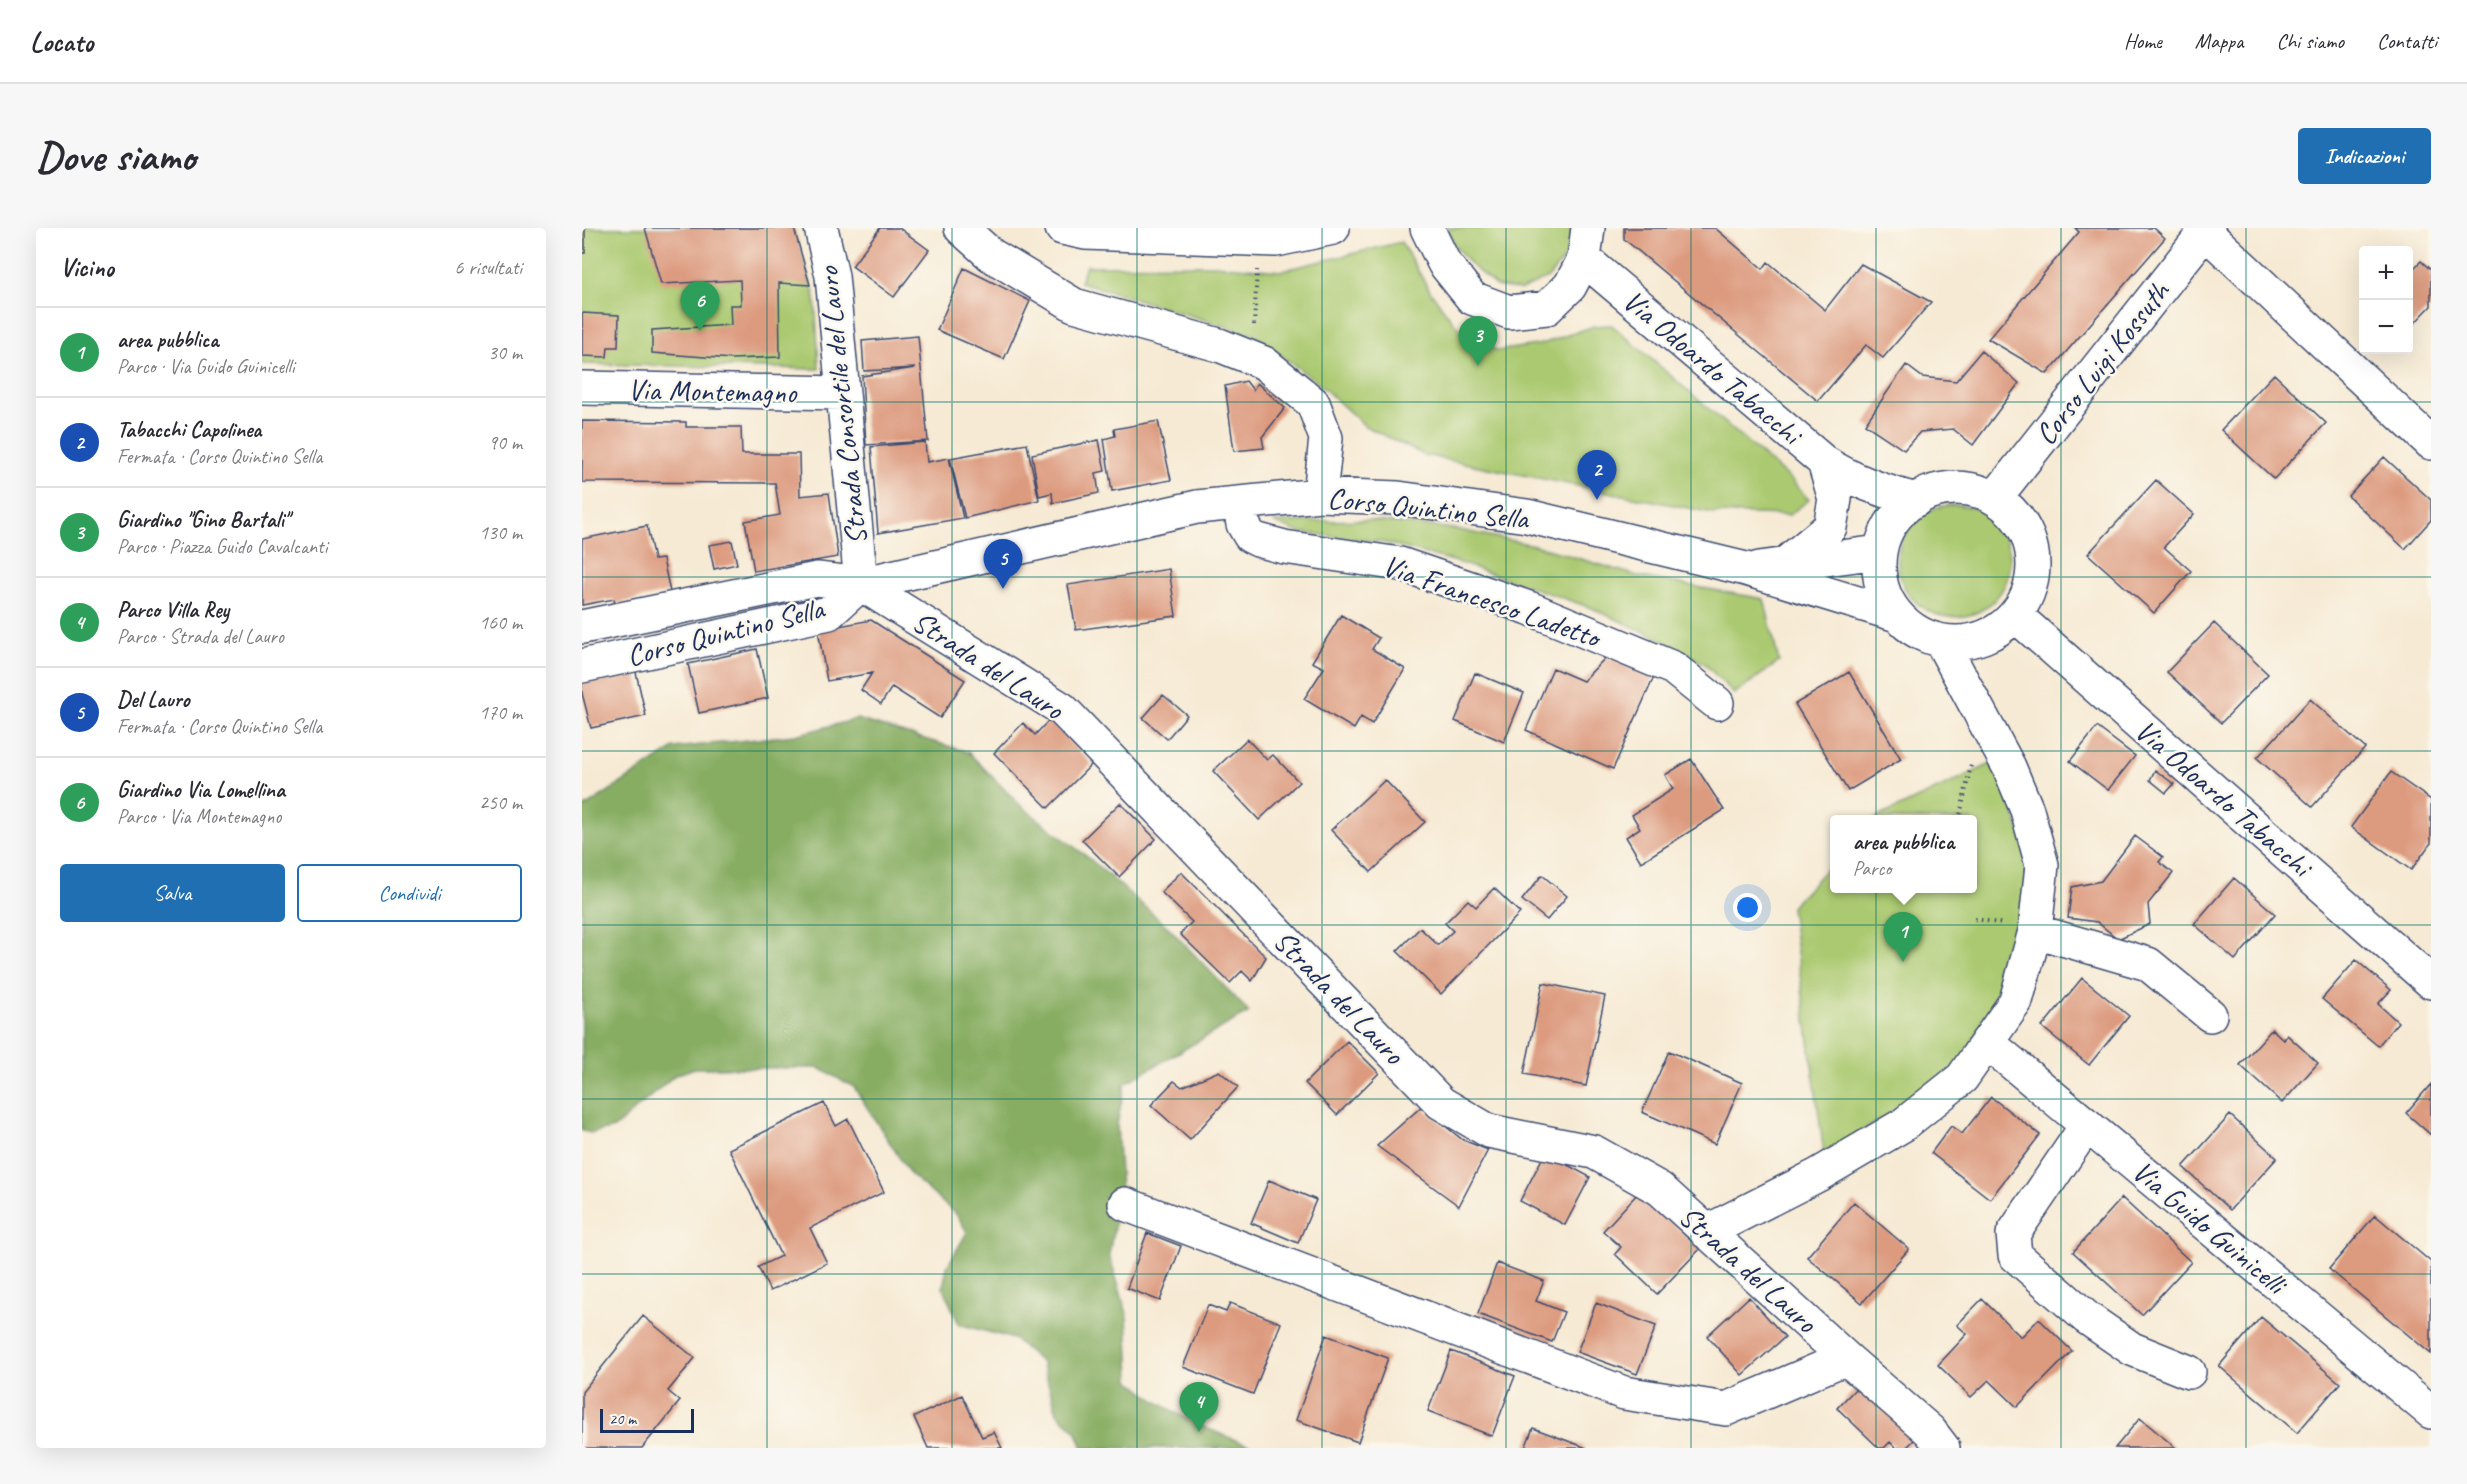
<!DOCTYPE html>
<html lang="it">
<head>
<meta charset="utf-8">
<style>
	:root { --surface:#fff; --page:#f7f7f7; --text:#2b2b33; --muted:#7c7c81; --line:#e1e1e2; --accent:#1f6fb2 }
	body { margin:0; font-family:Caveat,sans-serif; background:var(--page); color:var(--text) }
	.controls { position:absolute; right:18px; top:18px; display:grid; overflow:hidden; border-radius:6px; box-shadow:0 6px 24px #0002 }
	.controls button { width:54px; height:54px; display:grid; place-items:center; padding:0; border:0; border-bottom:2px solid var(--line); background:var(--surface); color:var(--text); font:30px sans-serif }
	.scale { position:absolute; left:18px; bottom:15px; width:94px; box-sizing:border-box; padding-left:6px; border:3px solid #1b2f5e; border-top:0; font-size:16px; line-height:21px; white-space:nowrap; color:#1b2f5e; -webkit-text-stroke:4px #fbf7ec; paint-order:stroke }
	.you { position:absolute; left:1166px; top:680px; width:21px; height:21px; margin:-15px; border:4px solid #fff; border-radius:50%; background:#1a73e8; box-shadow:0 0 0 9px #1a73e833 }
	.badge { display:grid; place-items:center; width:39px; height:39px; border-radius:50%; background:var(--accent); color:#fff; font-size:20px; font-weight:700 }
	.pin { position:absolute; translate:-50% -50px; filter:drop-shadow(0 2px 3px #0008) }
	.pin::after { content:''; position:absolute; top:32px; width:21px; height:18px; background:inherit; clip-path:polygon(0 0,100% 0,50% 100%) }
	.popup { position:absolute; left:1248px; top:587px; width:147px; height:78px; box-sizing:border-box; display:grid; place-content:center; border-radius:6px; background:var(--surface); filter:drop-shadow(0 2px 4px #0005); font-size:20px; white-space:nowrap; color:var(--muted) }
	.popup b { font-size:22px; color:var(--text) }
	.popup::after { content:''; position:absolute; left:50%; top:100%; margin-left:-12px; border:12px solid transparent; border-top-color:var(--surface) }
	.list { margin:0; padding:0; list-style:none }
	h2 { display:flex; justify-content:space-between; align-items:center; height:78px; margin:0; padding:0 24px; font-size:26px }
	h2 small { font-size:20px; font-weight:400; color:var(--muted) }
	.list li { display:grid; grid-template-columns:39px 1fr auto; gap:18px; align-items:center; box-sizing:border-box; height:90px; padding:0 24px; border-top:2px solid var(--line) }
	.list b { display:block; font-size:22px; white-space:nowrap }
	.list p { margin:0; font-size:20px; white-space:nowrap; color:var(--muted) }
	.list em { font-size:20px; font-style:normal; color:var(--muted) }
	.actions { display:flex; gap:12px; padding:18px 24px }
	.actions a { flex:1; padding:14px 0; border:2px solid var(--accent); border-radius:6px; text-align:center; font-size:21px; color:var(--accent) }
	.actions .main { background:var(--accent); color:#fff }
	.map { position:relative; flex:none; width:1849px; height:1220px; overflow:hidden; border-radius:6px }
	header { display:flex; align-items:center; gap:36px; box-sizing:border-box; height:84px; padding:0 30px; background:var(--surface); border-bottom:2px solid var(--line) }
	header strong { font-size:28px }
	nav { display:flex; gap:33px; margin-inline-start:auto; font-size:21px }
	.intro { display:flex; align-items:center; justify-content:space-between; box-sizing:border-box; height:144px; padding:0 36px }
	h1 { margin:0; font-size:42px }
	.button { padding:15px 27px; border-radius:6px; background:var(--accent); color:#fff; font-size:21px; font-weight:700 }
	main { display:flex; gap:36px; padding:0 36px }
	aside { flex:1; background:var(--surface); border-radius:6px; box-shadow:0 6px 24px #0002 }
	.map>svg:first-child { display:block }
	.green { fill:#aac970; stroke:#627c67; stroke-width:1.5 }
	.forest { fill:#87ad62; stroke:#516e60; stroke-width:1.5 }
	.building { fill:#dc9a7e }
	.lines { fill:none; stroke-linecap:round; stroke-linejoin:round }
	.minor-casing { stroke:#3c4b70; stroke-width:36 }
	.path { stroke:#3c4b70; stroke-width:4; stroke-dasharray:1.5 4.5; stroke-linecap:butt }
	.minor { stroke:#fff; stroke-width:33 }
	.grid { fill:none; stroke:#0f766e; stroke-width:1.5; stroke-opacity:0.55 }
	.labels { text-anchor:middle; stroke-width:5; stroke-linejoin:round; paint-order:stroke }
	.street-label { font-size:30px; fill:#1b2f5e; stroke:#fbf7ec }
</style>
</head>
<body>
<header>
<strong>Locato</strong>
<nav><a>Home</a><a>Mappa</a><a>Chi siamo</a><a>Contatti</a></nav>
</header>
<div class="intro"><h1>Dove siamo</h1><a class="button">Indicazioni</a></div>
<main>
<aside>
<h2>Vicino<small>6 risultati</small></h2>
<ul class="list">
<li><span class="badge" style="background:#2e9e5b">1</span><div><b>area pubblica</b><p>Parco · Via Guido Guinicelli</p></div><em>30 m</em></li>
<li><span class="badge" style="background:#1a4fb4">2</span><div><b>Tabacchi Capolinea</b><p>Fermata · Corso Quintino Sella</p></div><em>90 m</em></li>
<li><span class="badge" style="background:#2e9e5b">3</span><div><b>Giardino &quot;Gino Bartali&quot;</b><p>Parco · Piazza Guido Cavalcanti</p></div><em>130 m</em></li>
<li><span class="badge" style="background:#2e9e5b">4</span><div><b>Parco Villa Rey</b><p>Parco · Strada del Lauro</p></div><em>160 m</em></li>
<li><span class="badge" style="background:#1a4fb4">5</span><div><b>Del Lauro</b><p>Fermata · Corso Quintino Sella</p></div><em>170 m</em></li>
<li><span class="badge" style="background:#2e9e5b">6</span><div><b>Giardino Via Lomellina</b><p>Parco · Via Montemagno</p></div><em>250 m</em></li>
</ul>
<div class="actions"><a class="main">Salva</a><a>Condividi</a></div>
</aside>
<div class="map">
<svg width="1849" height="1220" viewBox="0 0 1849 1220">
	<rect width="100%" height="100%" fill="#fbf7ec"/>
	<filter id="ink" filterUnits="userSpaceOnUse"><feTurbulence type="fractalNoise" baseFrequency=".0167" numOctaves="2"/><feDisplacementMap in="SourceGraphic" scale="12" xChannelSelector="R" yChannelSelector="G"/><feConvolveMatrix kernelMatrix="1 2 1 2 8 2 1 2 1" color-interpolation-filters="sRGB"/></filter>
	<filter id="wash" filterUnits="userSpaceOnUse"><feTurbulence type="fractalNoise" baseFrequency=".008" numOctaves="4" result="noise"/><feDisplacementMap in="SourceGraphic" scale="24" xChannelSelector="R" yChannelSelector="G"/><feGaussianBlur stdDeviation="1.35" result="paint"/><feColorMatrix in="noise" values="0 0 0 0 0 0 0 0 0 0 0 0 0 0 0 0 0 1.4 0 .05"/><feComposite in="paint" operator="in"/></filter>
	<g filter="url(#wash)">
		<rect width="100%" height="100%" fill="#f6ead4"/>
		<path class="green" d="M0,0H211L233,69L237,141L0,136Z
			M865,0H990L985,27L966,50L939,62L914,58L888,36L873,18Z
			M819,14L848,63L875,99L915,123L960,116L1012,98L1030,97L1208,251L1227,272L1207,287L1131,285L842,227L783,198L735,154L672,107L498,54L504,38L633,37L698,43Z
			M1316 333a56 56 0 1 1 112 0a56 56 0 1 1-112 0Z
			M785,292L872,301L952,317L1059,349L1182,371L1197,434L1152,466L1123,436L1078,411L1010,380L875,334L800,314L715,304L691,294Z
			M1415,533L1449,638L1439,690L1414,769L1372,848L1242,926L1209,679L1252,633V660H1390V592L1292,591Z"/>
		<path class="forest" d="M275,491L386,524L438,577L508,631L587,700L667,784L543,855L535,897L539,962L527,1026L545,1086L548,1152C581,1184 632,1205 676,1220H501L494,1203L475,1185L460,1135L432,1111L377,1096L361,1060L365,1039L385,1004L375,987L328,946L272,859L237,840H113L93,847L32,900L10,905L0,903V581L92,520L213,507Z"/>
		<g id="blocks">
			<path class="building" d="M0,0H3V25H0Z
				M63,0H212L228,57L197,55L198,129L150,131L70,125V102L149,97L148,77H159L158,52L79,56Z
				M298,0H317L347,22L312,69L270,38Z
				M1042,0H1133L1181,41L1186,34L1243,82L1279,36L1349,74L1301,130L1284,117L1236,173L1042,11Z
				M1493,0H1572L1583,10L1465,146L1406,111L1497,4Z
				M1839,33L1849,42V78L1826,102V46Z
				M382,40L448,73L422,131L355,102Z
				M0,85L37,87L36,119H26L25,129L0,128Z
				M336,108L346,213L284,217L280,148L333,140L282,143L280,113Z
				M1399,123L1437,155L1391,217L1371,201L1338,204L1322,222L1283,196L1324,137L1340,149L1374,153Z
				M1692,146L1744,195L1692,251L1639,202Z
				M664,153L671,162L675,155L703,180L680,209L682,220L652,223L643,158Z
				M0,193L104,194V199H159L160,226H217L218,268L247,265L256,329L172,343L163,293L198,287L193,255L0,254Z
				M576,193L589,252L530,263L522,211L533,208L532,201Z
				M517,212L523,243L514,245L517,265L471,275L470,265L457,268L450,226Z
				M343,214L345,234L367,230L381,290L296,305L289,219Z
				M445,216L457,272L383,290L368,230Z
				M1802,229L1849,272V292L1823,321L1766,268Z
				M1574,252L1612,286L1582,319L1609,343L1572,385L1506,326Z
				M65,298L72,332L81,331L88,364L33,376L32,371L0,377V311Z
				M150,313L155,336L132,341L127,317Z
				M587,341L594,388L494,402L486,357Z
				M759,387L797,410L790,421L823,441L790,496L779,489L772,501L722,471L742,440L730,434Z
				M289,392L383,452L358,490L310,459L299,476L279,462L290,445L245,453L236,402Z
				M1632,395L1686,446L1639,495L1585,444Z
				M175,421L186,470L117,485L106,436Z
				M1025,428L1072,449L1031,541L944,502L971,440L1001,453Z
				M53,440L64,488L9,500L0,465V453Z
				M1267,444L1319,531L1266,563L1213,476Z
				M893,445L942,465L922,514L873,493Z
				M581,467L605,487L585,511L561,490Z
				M1728,471L1783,520L1730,579L1675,530Z
				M467,492L510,536L466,580L412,525L441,495L453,507Z
				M1515,499L1553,528L1526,562L1488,533Z
				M665,511L685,532L691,527L717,554L677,592L631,543Z
				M1109,531L1142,582L1059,634L1044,609L1058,600L1050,587L1091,561L1083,547Z
				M1573,542L1592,556L1584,565L1568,552Z
				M1809,544L1849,572V615L1829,642L1769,599Z
				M803,552L843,594L789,644L749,602Z
				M538,575L574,611L537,649L500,612Z
				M1553,608L1581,629L1577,634L1591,645L1566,676L1568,696L1536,711L1515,694L1486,690L1490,659L1519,653Z
				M599,644L684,729L670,753L660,743L648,755L598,706L610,694L579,664Z
				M960,647L985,668L965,692L940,672Z
				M1652,650L1693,686L1653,732L1612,696Z
				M912,660L938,685L859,766L815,723L838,700L856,717L871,703L863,695L886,672L894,679Z
				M1774,732L1809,762L1796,776L1816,794L1796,818L1740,771Z
				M1500,750L1547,788L1507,837L1460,799Z
				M961,755L1023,768L1004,858L942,846Z
				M1690,801L1702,812L1705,807L1736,835L1700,875L1658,837Z
				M765,813L797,845L755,887L723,855Z
				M1087,823L1160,855L1133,916L1060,884Z
				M637,843L656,859L608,912L569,877L592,853L600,859Z
				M1849,856V907L1824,885Z
				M1409,869L1458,907L1408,971L1349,925L1369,898L1380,906Z
				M242,875L254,898L266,891L302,964L228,1000L245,1035L188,1063L176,1039L199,1028L147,921Z
				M839,879L881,912L906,922L877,978L795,918Z
				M1648,887L1695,930L1648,982L1601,939Z
				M963,925L1008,949L983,997L938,973Z
				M687,952L734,972L716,1015L669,995Z
				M1057,964L1118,1021L1075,1066L1033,1026L1039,1019L1021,1003Z
				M1540,970L1609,1034L1560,1087L1491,1024Z
				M1272,974L1327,1021L1280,1075L1225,1029Z
				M1793,987L1849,1034V1126L1747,1041Z
				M565,1005L599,1018L578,1073L545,1060Z
				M915,1035L962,1053L954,1073L982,1084L970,1114L896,1086Z
				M1167,1069L1203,1109L1160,1147L1125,1108Z
				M1400,1071L1439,1109L1457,1091L1490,1123L1435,1179L1407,1152L1389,1169L1356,1137L1385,1106L1375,1097Z
				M648,1075L699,1095L671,1166L601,1139L626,1077L644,1084Z
				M1014,1075L1074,1098L1055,1146L995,1124Z
				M61,1088L113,1130L86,1163L98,1173L60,1220H0V1164Z
				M1679,1089L1758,1155L1715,1205L1637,1138Z
				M744,1107L806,1130L776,1214L714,1192Z
				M869,1123L933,1148L910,1208L846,1183Z
				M1277,1157L1333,1211L1324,1220H1314L1308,1214L1302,1220H1297L1255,1180Z
				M380,1167L400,1209L412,1204L420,1220H346L332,1189Z
				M1558,1190L1594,1220H1533Z
				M951,1200L1005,1220H943Z"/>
		</g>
	</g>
	<g filter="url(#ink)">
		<use href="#blocks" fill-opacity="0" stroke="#3c4b70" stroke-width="1.5"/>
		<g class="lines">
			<g class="minor-casing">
				<path id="minor" d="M239,0L250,48L279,356
					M379,0L409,27L492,77L637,117L682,135L731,175L744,210L738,267
					M480,0L503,5L694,12L751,0
					M845,0L862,35L890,70L927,84L965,80L988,58L1002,31L1006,0
					M1619,0L1849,215
					M1002,31L1242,234C1271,253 1301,263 1334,272
					M0,160L260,165
					M1297 337a77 77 0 1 1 154 0a77 77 0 1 1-154 0Z
					M1413,270L1626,0
					M657,275L661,296L668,308L676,312L702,319L818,336L947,380L1091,440L1135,475
					M1202,337L1248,299L1253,271L1242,234
					M1177,340L1297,324
					M279,356L480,481L859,875L907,903L1012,924L1078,961L1264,1130L1348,1203L1361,1220
					M1433,387L1849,754
					M0,399L235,351L279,356L615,279L738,267L816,270L945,288L1164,341L1315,387
					M0,438L247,385L279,356
					M1453,703L1566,736L1628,787
					M1405,814L1849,1184
					M1505,897L1431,1006L1433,1027L1505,1090L1550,1121L1607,1144
					M543,976L1042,1165L1144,1181L1264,1130
					M1124,1004L1236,947L1321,897L1380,850L1434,773L1453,703L1460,637L1445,582L1427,539L1359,413"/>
			</g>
			<path class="path" d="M672,97L675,42
				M1377,592L1389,537
				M1393,691L1422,696
				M1331,712L1334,696"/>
			<use href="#minor" class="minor"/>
		</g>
	</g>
	<path class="grid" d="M185,0V1220M370,0V1220M555,0V1220M740,0V1220M924,0V1220M1109,0V1220M1294,0V1220M1479,0V1220M1664,0V1220M0,174H1849M0,349H1849M0,523H1849M0,697H1849M0,871H1849M0,1046H1849"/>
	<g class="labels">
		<g class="street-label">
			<text transform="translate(1520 135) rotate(-52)" y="10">Corso Luigi Kossuth</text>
			<text transform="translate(1130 139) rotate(40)" y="10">Via Odoardo Tabacchi</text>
			<text transform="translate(130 163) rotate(1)" y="10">Via Montemagno</text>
			<text transform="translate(260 178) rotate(-96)" y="10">Strada Consortile del Lauro</text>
			<text transform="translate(846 280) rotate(6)" y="10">Corso Quintino Sella</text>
			<text transform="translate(909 373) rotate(19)" y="10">Via Francesco Ladetto</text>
			<text transform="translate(143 404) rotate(-14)" y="10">Corso Quintino Sella</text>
			<text transform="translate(406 437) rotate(33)" y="10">Strada del Lauro</text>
			<text transform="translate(1641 570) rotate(41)" y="10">Via Odoardo Tabacchi</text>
			<text transform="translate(757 769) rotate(46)" y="10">Strada del Lauro</text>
			<text transform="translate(1627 999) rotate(40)" y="10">Via Guido Guinicelli</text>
			<text transform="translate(1166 1041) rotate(42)" y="10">Strada del Lauro</text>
		</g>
	</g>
</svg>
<div class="controls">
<button>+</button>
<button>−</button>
</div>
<div class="scale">20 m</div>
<div class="you"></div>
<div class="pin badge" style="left:1321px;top:734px;background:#2e9e5b">1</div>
<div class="popup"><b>area pubblica</b>Parco</div>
<div class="pin badge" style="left:1015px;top:272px;background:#1a4fb4">2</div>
<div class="pin badge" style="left:896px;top:138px;background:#2e9e5b">3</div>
<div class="pin badge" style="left:617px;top:1204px;background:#2e9e5b">4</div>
<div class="pin badge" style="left:421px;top:361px;background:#1a4fb4">5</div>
<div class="pin badge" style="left:118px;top:103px;background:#2e9e5b">6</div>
</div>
</main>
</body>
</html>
